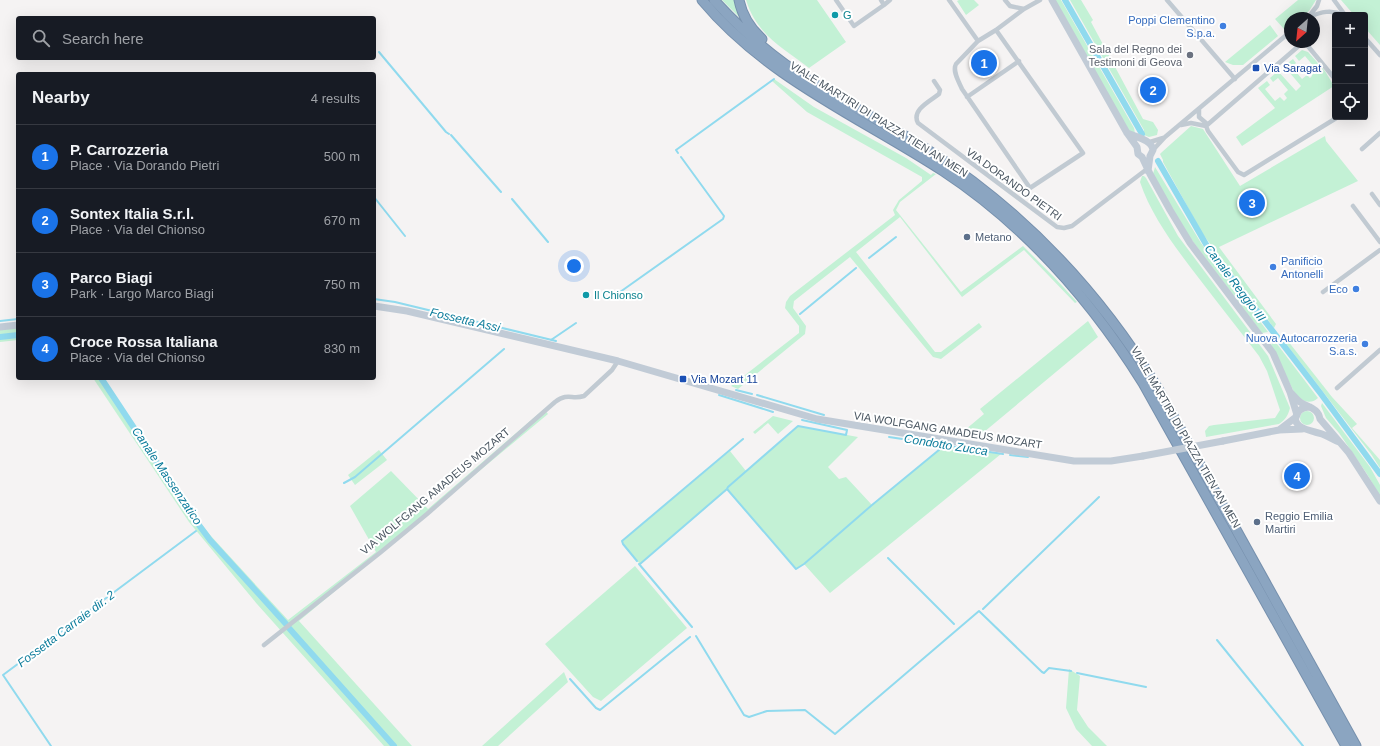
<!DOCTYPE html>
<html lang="en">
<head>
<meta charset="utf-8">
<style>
	:root { --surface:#171b24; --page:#20242c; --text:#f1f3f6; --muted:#9ea1a6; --line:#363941; --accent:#1a73e8 }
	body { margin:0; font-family:Arial,sans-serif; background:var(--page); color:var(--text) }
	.controls { position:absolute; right:12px; top:12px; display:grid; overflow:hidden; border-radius:4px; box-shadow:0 4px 16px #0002 }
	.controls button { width:36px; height:36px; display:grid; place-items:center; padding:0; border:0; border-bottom:1px solid var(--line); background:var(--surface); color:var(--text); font:20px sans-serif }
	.compass { position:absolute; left:1284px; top:12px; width:36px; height:36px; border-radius:50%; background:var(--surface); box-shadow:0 4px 16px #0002; rotate:207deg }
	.you { position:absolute; left:574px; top:266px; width:14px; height:14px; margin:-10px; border:3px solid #fff; border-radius:50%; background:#1a73e8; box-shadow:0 0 0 6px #1a73e833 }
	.badge { display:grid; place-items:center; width:26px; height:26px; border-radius:50%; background:var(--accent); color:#fff; font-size:13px; font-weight:700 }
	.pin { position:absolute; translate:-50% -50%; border:2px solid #fff; box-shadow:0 1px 4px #0006 }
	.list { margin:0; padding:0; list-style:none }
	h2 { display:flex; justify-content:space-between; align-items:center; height:52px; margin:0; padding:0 16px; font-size:17px }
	h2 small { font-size:13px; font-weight:400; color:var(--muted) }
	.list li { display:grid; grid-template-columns:26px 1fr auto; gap:12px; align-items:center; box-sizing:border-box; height:64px; padding:0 16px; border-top:1px solid var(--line) }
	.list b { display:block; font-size:15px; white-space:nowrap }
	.list p { margin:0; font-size:13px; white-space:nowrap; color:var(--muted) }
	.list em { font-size:13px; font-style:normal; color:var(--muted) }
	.icon { flex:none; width:22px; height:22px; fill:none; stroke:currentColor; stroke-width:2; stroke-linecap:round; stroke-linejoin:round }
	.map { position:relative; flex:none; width:1380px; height:746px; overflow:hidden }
	.search { position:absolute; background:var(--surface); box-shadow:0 4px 16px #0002; left:16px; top:16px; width:360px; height:44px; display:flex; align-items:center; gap:10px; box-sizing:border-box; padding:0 14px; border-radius:4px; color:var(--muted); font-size:15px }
	.panel { position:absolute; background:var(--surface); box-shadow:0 4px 16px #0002; left:16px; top:72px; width:360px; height:308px; border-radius:4px }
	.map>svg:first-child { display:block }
	.green { fill:#c3f1d5 }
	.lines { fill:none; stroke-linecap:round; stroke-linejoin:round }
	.stream { stroke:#90daee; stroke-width:2 }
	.canal { stroke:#90daee; stroke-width:6 }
	.highway-casing { stroke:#7690ad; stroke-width:11 }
	.street { stroke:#c1cad2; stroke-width:4.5 }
	.secondary { stroke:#c1cbd6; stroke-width:7 }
	.highway { stroke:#8ba5c1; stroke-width:9 }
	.secondary-bridge { stroke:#c1cbd6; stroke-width:7 }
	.culture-dot { fill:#0f9aa8; stroke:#fff; stroke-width:1.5 }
	.shop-dot { fill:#3f7fe0; stroke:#fff; stroke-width:1.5 }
	.worship-dot { fill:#6b7280; stroke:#fff; stroke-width:1.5 }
	.transit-dot { fill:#1a4fb4; stroke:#fff; stroke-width:1.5 }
	.service-dot { fill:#5c6f8a; stroke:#fff; stroke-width:1.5 }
	.labels { text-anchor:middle; stroke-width:4; stroke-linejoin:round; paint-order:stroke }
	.culture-label { font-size:11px; fill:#0d838f; stroke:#fff; text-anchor:start }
	.shop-label { font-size:11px; fill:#366cbe; stroke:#fff; text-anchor:end }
	.worship-label { font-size:11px; fill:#5b616d; stroke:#fff; text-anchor:end }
	.transit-label { font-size:11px; fill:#164399; stroke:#fff; text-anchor:start }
	.street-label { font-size:11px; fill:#4a5661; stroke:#fff }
	.service-label { font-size:11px; fill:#4e5e75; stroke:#fff; text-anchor:start }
	.water-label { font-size:12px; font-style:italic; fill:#0c7c9b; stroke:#fff }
</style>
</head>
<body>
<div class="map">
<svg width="1380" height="746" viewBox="0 0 1380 746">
	<rect width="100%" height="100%" fill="#f5f3f3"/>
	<path class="green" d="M722,0H734L741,19Z
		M746,0H817L846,42L809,68C782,47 757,35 746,0Z
		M959,0H974L979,5L966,15L957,1Z
		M1054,0H1061L1134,128L1135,133L1129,131Z
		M1070,0H1081L1093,20L1091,22L1143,119L1153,122L1158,130L1157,135L1149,137L1144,135V130Z
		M1298,0H1316L1309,11L1301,18H1290V27L1288,29H1284L1275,19Z
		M1341,0H1380V45L1365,28V15H1354Z
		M1270,25L1278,36L1243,65H1233L1225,62Z
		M1302,50L1308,52L1325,71L1334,86L1242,146L1236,137L1275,108L1258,88L1267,81L1270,85L1265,89L1275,101L1280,97L1284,101L1287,98L1284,94L1288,90L1278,78L1273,82L1270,78L1278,71L1296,91L1301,86L1284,66L1293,59L1296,63L1292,67L1302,79L1307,75L1310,78L1312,76L1310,73L1315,68L1305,56L1299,61L1295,56Z
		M774,79L814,107L906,158L931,175L933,173L936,174L900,202L896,210L961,292L1023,246L1054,277L1077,302L1075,303L1024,250L962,297L900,217L856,252L935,352H941L979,323L982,327L941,359L933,357L850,257L794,301L793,308L806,326L805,334L738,389L731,386L799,333V326L785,308L786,302L790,296L895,215L893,210L899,200L922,181V177L807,112L772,81Z
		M1191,126L1203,129L1240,186L1325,136L1326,141L1358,181L1219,247L1276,324L1274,328L1202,233L1163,162V160L1160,154L1162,152Z
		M1155,167L1201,243L1268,332L1262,333L1185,231L1153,174Z
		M1142,176H1144L1146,178L1178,236L1268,356L1290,408C1288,416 1285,420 1279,424L1206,437L1205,431L1209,426L1214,425L1275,418L1280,410L1267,371L1259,356C1240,331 1220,306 1201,281C1178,251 1152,218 1140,182Z
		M1088,321L1098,337L978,437L959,435L984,414L980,409Z
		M18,327V340L0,342V330Z
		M1280,336H1284L1332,397L1357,424L1352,428L1380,460V468L1371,454Z
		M1274,340L1318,398C1309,406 1300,400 1294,392L1271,345Z
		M93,378H103L195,516L211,536L288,620L376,552L350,506L391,471L428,509L544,409L548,414L299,621L412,746H384L257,604L189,522Z
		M1322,403L1370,467L1380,485V496L1367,474L1339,433L1326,418L1321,406Z
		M1300 418a7 7 0 1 1 14 0a7 7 0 1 1-14 0Z
		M773,416L793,421L778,434L768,423L755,434L753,432Z
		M798,426L858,437L828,467L839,479L846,477L872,505L944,446L1001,454L830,593L804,564L796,569L727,490L640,564L623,544L622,541L730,451L746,471Z
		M379,450L387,460L355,485L348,475Z
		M635,566L687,628L601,701L593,697L545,644Z
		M1069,669L1080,676L1077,710L1088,727L1107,746H1092L1076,729L1066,708Z
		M564,672L568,682L498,746H482Z"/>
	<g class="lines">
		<path class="stream" d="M379,52L446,132L449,134
			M451,135L501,192
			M678,153L676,150L774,79
			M374,197L405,236
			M512,199L548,242
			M869,258L896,237
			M613,297L723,219L724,216L681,157
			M374,299L395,302L556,341
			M800,314L856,268
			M0,321L18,319
			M551,340L576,323
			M736,390L752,394
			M719,395L773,412
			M757,395L824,415
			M889,437L1003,454
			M1010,455L1028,457
			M344,483L355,477L504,349
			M727,489L796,569L804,564L872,505L945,445
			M888,558L954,624
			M637,561L623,544L622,541L743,439
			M639,564L692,627
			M640,564L727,489L728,487L798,426L846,435L847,430L802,420
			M983,609L1099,497
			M696,636L744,715L749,717L767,711L805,710L835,734L979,611L1042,672L1044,673L1049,668L1071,671
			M1217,640L1303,746
			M1077,673L1146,687
			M570,679L596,708L600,710L690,637
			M51,746L3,675L196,531"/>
		<path class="canal" d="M1065,0L1142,134
			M1158,161L1207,246L1321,394L1380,474
			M0,337L18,335
			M101,378L193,517L210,540L286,624
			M288,627L394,746"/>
		<g class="highway-casing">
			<path id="highway" d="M702,0C767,78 860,117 943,171C1025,225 1091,300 1143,383L1346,746
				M714,0C743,32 776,60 813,83C851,107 891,126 928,150C1024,212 1098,290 1157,387L1356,746
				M739,0C742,15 751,29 762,39"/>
		</g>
		<path class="street" d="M836,0L854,26L884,5
			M881,0L884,5L890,0
			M949,0L978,41
			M1005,0L1010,6L1024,9L1040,0
			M1167,0L1235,79
			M1334,0L1345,15
			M1310,15L1317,6L1319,0
			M1309,17C1321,12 1331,9 1344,15
			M996,30L1083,153L1030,188L962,89C959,82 952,71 956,64L978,41Z
			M996,30L1024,9
			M1365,38L1380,55
			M1335,79L1307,45L1304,43L1301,44L1206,126L1208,131L1238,172L1244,175L1338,117
			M934,81L940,90L939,94C930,101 911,110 918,123L1057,227L1064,228L1072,226L1147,169
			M967,97L1019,61
			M1199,109V117L1206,123V126
			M1181,125L1191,123L1206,126
			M1150,142L1163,138
			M1362,149L1380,133
			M1153,150L1165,137L1290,32
			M1372,194L1380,205
			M1353,206L1380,242
			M1323,292L1380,250
			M1337,388L1380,350
			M264,645L381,552L427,514L555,402C569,392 571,400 584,396L612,370L618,361"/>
		<path class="secondary" d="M1052,0L1127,133L1137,147L1138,154L1142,157L1150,174L1170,210L1190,243L1273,353L1290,392L1297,415
			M1127,133C1136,137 1152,140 1153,150L1150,156L1148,171
			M374,306L407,311L618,361L817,419L1074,461H1111L1143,456
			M0,327L18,325
			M1290,392C1293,395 1296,399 1300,402C1308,408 1318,407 1320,419L1349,453L1380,501
			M1310,407C1305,407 1302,408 1299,411C1286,428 1313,431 1322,434C1328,436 1333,440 1339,442
			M1279,430L1296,417
			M1223,441L1279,430L1302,429"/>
		<use href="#highway" class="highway"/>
		<path class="secondary-bridge" d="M1143,456L1223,441"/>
	</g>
	<g class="culture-dot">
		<circle cx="835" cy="15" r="4"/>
		<circle cx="586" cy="295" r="4"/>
	</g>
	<g class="shop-dot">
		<circle cx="1223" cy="26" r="4"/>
		<circle cx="1273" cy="267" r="4"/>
		<circle cx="1356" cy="289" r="4"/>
		<circle cx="1365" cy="344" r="4"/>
	</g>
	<circle class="worship-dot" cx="1190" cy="55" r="4"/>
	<g class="transit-dot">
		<rect x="1252" y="64" width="8" height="8" rx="2"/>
		<rect x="679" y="375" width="8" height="8" rx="2"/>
	</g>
	<g class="service-dot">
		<circle cx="967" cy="237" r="4"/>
		<circle cx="1257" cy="522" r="4"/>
	</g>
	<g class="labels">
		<g class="culture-label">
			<text x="843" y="19">G</text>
			<text x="594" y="299">Il Chionso</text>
		</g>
		<g class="shop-label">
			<text x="1215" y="24">Poppi Clementino<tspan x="1215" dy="13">S.p.a.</tspan></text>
			<text x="1281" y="265" text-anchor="start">Panificio<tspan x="1281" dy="13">Antonelli</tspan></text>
			<text x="1348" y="293">Eco</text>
			<text x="1357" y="342">Nuova Autocarrozzeria<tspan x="1357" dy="13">S.a.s.</tspan></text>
		</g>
		<g class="worship-label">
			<text x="1182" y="53">Sala del Regno dei<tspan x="1182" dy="13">Testimoni di Geova</tspan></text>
		</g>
		<g class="transit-label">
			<text x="1264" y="72">Via Saragat</text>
			<text x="691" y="383">Via Mozart 11</text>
		</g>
		<g class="street-label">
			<text transform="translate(879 119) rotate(32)" y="4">VIALE MARTIRI DI PIAZZA TIEN AN MEN</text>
			<text transform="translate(1014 184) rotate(36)" y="4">VIA DORANDO PIETRI</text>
			<text transform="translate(948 430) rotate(9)" y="4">VIA WOLFGANG AMADEUS MOZART</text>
			<text transform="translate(1186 437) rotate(60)" y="4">VIALE MARTIRI DI PIAZZA TIEN AN MEN</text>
			<text transform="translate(435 491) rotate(-40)" y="4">VIA WOLFGANG AMADEUS MOZART</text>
		</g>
		<g class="service-label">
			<text x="975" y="241">Metano</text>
			<text x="1265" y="520">Reggio Emilia<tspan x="1265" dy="13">Martiri</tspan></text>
		</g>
		<g class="water-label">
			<text transform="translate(1235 283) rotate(53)" y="4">Canale Reggio III</text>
			<text transform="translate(465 320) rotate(13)" y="4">Fossetta Assi</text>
			<text transform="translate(946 445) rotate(9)" y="4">Condotto Zucca</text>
			<text transform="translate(167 476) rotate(56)" y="4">Canale Massenzatico</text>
			<text transform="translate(66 629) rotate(-37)" y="4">Fossetta Carraie dir. 2</text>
		</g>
	</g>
</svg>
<div class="controls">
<button>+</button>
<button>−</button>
<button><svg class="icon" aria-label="locate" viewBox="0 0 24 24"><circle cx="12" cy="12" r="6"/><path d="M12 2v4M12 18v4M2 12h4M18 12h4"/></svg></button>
</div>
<svg class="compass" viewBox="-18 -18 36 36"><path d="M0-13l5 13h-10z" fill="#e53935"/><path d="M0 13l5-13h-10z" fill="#9ea1a6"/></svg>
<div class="you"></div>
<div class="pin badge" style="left:984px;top:63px">1</div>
<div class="pin badge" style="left:1153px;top:90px">2</div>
<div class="pin badge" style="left:1252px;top:203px">3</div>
<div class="pin badge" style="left:1297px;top:476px">4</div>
<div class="search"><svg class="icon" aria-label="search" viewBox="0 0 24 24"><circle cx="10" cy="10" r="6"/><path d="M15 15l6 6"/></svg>Search here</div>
<section class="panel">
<h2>Nearby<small>4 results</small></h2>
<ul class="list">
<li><span class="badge">1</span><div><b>P. Carrozzeria</b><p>Place · Via Dorando Pietri</p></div><em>500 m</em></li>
<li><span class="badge">2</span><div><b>Sontex Italia S.r.l.</b><p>Place · Via del Chionso</p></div><em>670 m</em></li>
<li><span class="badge">3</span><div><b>Parco Biagi</b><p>Park · Largo Marco Biagi</p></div><em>750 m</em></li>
<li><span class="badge">4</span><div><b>Croce Rossa Italiana</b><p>Place · Via del Chionso</p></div><em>830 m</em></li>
</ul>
</section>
</div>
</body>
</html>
